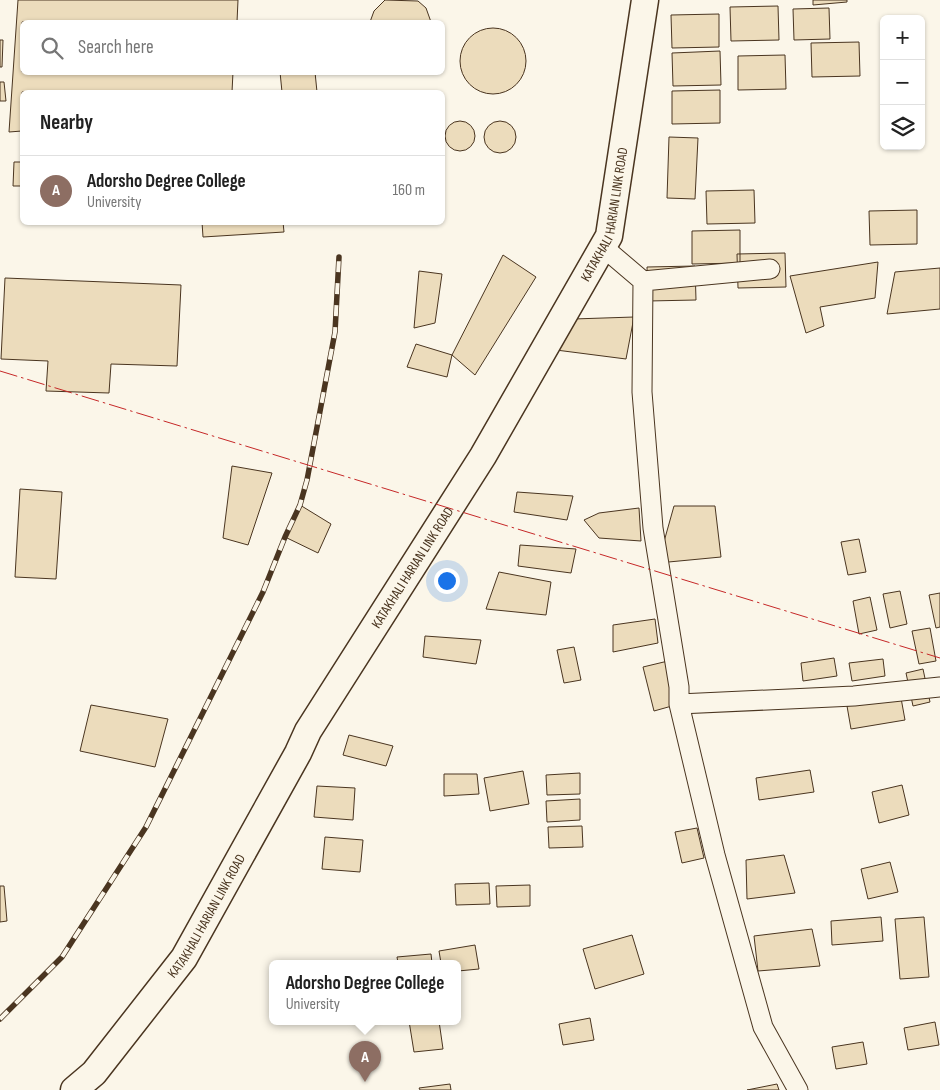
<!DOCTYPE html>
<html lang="en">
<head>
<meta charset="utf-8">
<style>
	:root { --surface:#fff; --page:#f2f2f2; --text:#222; --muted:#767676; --line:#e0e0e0; --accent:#c62828 }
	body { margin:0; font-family:"Sofia Sans Condensed",sans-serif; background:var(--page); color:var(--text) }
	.controls { position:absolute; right:15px; top:15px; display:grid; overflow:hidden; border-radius:8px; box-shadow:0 1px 4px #0004 }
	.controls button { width:45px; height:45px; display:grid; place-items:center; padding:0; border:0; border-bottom:1px solid var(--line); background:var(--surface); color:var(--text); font:25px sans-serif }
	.you { position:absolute; left:446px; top:580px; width:18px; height:18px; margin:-12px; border:4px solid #fff; border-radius:50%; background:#1a73e8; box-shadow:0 0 0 8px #1a73e833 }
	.badge { display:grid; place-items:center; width:32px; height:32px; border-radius:50%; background:var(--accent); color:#fff; font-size:16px; font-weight:700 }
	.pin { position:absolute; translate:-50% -41px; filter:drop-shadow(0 1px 2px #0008) }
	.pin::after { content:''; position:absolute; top:26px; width:18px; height:15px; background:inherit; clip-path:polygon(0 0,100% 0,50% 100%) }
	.popup { position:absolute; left:269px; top:960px; width:192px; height:65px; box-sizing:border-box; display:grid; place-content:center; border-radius:8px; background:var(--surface); filter:drop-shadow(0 1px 4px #0005); font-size:16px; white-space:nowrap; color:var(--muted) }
	.popup b { font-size:19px; color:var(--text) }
	.popup::after { content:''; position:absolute; left:50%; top:100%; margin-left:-10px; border:10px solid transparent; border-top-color:var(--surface) }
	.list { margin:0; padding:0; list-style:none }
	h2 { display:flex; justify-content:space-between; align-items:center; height:65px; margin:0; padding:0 20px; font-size:21px }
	h2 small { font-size:16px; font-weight:400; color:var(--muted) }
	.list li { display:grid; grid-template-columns:32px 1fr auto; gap:15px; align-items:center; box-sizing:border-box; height:70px; padding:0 20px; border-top:1px solid var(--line) }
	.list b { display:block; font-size:19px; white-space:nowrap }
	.list p { margin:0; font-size:16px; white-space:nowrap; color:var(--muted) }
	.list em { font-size:16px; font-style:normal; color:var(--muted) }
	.icon { flex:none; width:28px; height:28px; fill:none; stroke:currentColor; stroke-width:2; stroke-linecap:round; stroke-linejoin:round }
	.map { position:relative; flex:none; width:940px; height:1090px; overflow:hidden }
	.search { position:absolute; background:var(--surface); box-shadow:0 1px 4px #0004; left:20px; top:20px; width:425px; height:55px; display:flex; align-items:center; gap:12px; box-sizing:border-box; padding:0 18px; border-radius:8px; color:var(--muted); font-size:19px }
	.panel { position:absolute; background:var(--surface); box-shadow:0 1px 4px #0004; left:20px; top:90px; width:425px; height:135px; border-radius:8px }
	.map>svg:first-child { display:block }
	.building { fill:#ecdcbc; stroke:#4a3520 }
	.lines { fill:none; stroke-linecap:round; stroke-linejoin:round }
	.street-casing { stroke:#4a3520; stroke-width:21 }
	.secondary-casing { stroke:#4a3520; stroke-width:29 }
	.street { stroke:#fbf6e9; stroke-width:19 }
	.secondary { stroke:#fbf6e9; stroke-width:26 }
	.rail-casing { stroke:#4a3520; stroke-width:5.5 }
	.rail { stroke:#fbf6e9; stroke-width:4; stroke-dasharray:11; stroke-linecap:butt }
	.power { stroke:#c62828; stroke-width:1; stroke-dasharray:18 4 2.5 4; stroke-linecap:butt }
	.labels { text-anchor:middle; stroke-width:4; stroke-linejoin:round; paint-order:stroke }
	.street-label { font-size:14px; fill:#4a3520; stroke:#fbf6e9 }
</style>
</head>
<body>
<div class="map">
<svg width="940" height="1090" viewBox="0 0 940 1090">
	<rect width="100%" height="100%" fill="#fbf6e9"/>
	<path class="building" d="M18,0H238L237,22H22V72H233L232,92H22V131L9,132Z
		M385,0L418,1L426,8L431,22H370L374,11Z
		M813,0H847V2L813,5Z
		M778,6L779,40L731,41L730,7Z
		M829,8L830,39L794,40L793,9Z
		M719,14V47L672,48L671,15Z
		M460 61a33 33 0 1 1 66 0a33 33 0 1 1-66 0Z
		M0,40H3L2,67H0Z
		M859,42L860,76L812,77L811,43Z
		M720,51L721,85L673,86L672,53Z
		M785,55L786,89L738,90V56Z
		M280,72H315L317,92H282Z
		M0,82H4L6,101H0Z
		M720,90V123L672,124V91Z
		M445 136a15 15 0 1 1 30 0a15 15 0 1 1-30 0Z
		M484 137a16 16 0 1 1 32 0a16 16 0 1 1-32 0Z
		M669,137L698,138L695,199L667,198Z
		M14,162H22V186H13Z
		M754,190L755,223L707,224L706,191Z
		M917,210V244L870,245L869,211Z
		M202,222H283L284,232L203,237Z
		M740,230V263L692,264V231Z
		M785,253L786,287L738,288L737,254Z
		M503,255L536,277L475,375L452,355Z
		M878,262L875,298L820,307L824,326L806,333L790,276Z
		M695,266L696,300L648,301L647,267Z
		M940,268V309L887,314L895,272Z
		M419,271L442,274L435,323L414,328Z
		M5,278L181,285L177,366L111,364L109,393L46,391L48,361L1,359Z
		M634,317L626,359L556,350L573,319Z
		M416,344L452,355L447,377L407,367Z
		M232,466L272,473L248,545L223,538Z
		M20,489L62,492L56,579L15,577Z
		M517,492L573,496L567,520L514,512Z
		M300,505L331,524L318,553L285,537Z
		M674,506H715L721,557L658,563Z
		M639,508L641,541L599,538L584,520L599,513Z
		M859,539L866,572L848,575L841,542Z
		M520,545L576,549L571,573L518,566Z
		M499,572L551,582L546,615L486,609Z
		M900,591L907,624L890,628L883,594Z
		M940,593V627L936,628L929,595Z
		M870,597L877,630L859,634L853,601Z
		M655,619L658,643L613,652V625Z
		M930,628L936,661L919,664L912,631Z
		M425,636L481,640L476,664L423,657Z
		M574,647L581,680L564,683L557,650Z
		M834,658L837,676L803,681L801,663Z
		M883,659L885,676L852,681L849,663Z
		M668,661L679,704L654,711L643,667Z
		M923,669L930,702L913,706L906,673Z
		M901,698L905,720L851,729L847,706Z
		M91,705L168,719L155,767L80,751Z
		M349,735L393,746L386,766L343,755Z
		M810,770L814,792L759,800L756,778Z
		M523,771L529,804L490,811L484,778Z
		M580,773V794L547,795L546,775Z
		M444,774H477L479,794L444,796Z
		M902,785L909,815L879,823L872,792Z
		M317,786L355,788L353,820L314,817Z
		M580,799V820L547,822L546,801Z
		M582,826L583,847L549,848L548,827Z
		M697,828L704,858L682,863L675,832Z
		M325,837L363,840L360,872L322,869Z
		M784,855L795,893L747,899L746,860Z
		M890,862L898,892L868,899L861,869Z
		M489,883L490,904L456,905L455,884Z
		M530,885V906L497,907L496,886Z
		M0,886H4L7,921L0,922Z
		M881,917L883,941L832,945L831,921Z
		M924,917L929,977L900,979L895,919Z
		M812,929L820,966L758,971L754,936Z
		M632,935L644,974L595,989L583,949Z
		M475,945L479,969L458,971V963H441L439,951Z
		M431,954L432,963H398L397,957Z
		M590,1018L594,1040L563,1045L559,1024Z
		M409,1021H439L443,1049L414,1052Z
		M935,1022L939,1045L908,1050L904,1028Z
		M863,1042L867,1064L836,1069L832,1047Z
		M450,1084L451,1090H420L419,1088Z
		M777,1084L779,1090H747Z"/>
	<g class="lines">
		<g class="street-casing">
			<path id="street" d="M603,247L643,281
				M770,269L643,281L642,392L653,528L679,687V704L715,855L763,1027L798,1090
				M679,704L854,696L940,687"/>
		</g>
		<g class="secondary-casing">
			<g id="secondary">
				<path id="s1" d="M74,1090L94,1073L184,958L298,753L308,731L483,456L609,236L645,0"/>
			</g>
		</g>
		<use href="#street" class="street"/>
		<use href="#secondary" class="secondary"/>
		<g class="rail-casing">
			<path id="rail" d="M0,1019L62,957L146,827L263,592L285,537L300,505L307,480L335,332L339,257"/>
		</g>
		<use href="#rail" class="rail"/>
		<path class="power" d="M0,371L940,658"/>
	</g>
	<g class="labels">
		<g class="street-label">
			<text dy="5" stroke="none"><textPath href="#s1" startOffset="1030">KATAKHALI HARIAN LINK ROAD</textPath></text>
			<text dy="5" stroke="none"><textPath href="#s1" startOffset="625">KATAKHALI HARIAN LINK ROAD</textPath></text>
			<text dy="5" stroke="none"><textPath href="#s1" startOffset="220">KATAKHALI HARIAN LINK ROAD</textPath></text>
		</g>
	</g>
</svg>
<div class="controls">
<button>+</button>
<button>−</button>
<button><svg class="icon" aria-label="layers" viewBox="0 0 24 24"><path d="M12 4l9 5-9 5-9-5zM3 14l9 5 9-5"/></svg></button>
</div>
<div class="you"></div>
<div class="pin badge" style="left:365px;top:1082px;background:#8d6e63">A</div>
<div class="popup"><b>Adorsho Degree College</b>University</div>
<div class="search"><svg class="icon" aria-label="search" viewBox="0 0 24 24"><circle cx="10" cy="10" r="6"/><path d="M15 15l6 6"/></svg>Search here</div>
<section class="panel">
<h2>Nearby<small></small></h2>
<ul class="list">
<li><span class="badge" style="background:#8d6e63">A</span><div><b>Adorsho Degree College</b><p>University</p></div><em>160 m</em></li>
</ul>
</section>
</div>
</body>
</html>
